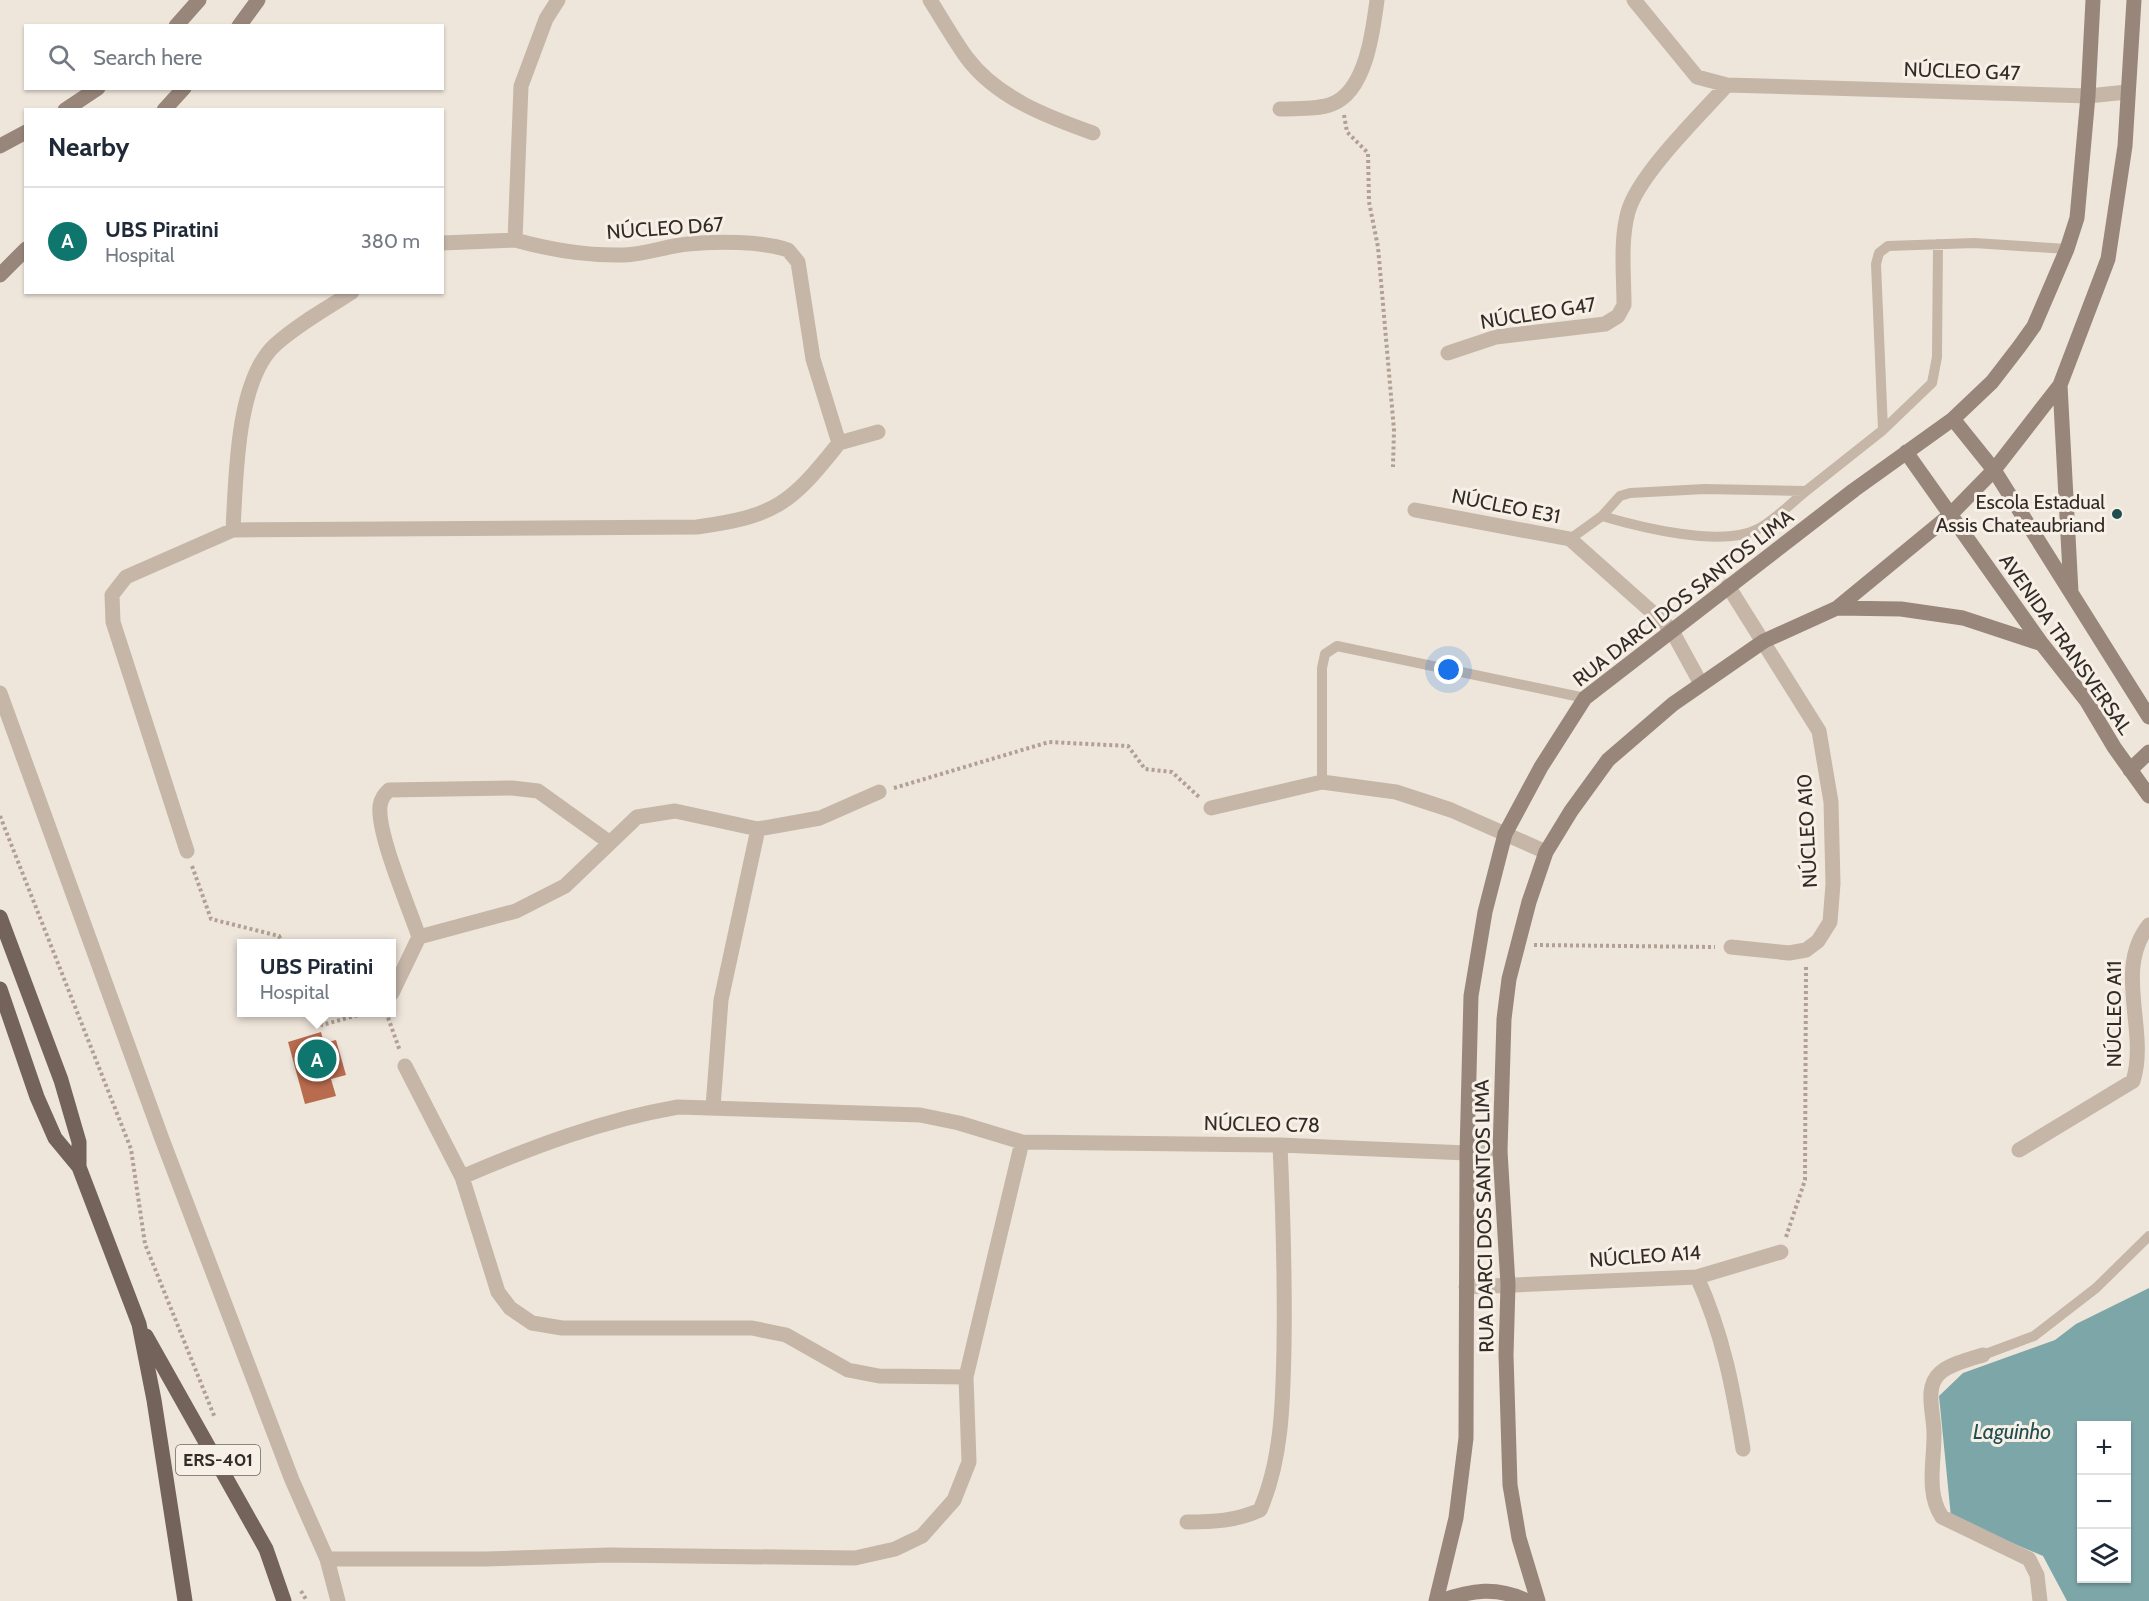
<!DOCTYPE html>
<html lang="en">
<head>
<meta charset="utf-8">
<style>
	:root { --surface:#fff; --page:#f2f2f3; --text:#1f2937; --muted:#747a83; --line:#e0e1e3; --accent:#0f766e }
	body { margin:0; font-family:Cabin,sans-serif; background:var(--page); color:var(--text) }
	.controls { position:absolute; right:18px; bottom:18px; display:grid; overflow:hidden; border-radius:0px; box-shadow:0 2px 4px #0004 }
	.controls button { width:54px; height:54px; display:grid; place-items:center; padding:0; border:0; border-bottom:2px solid var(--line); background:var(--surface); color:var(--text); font:30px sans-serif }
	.you { position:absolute; left:1449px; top:670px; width:21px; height:21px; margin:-15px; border:4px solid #fff; border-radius:50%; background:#1a73e8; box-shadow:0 0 0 9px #1a73e833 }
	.badge { display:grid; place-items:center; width:39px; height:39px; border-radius:50%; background:var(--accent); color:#fff; font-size:20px; font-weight:700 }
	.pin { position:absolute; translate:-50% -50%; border:3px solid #fff; box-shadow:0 2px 6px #0006 }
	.popup { position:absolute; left:237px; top:939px; width:159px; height:78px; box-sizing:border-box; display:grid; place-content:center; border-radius:0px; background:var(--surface); filter:drop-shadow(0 2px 4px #0005); font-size:20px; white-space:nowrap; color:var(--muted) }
	.popup b { font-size:22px; color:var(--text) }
	.popup::after { content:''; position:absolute; left:50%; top:100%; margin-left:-12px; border:12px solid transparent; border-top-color:var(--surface) }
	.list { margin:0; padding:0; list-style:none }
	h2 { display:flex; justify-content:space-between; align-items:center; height:78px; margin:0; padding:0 24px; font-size:26px }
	h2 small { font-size:20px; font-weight:400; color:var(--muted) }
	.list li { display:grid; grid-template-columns:39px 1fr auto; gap:18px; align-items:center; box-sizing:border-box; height:108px; padding:0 24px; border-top:2px solid var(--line) }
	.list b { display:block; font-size:22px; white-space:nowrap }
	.list p { margin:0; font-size:20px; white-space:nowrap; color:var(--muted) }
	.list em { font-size:20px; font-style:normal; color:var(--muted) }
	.icon { flex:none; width:33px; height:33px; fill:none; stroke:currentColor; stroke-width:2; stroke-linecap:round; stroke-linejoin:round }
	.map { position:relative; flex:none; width:2149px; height:1601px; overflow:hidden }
	.search { position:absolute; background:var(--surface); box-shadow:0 2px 4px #0004; left:24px; top:24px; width:420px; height:66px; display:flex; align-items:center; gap:15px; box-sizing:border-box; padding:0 21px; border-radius:0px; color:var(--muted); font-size:22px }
	.panel { position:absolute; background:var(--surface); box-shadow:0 2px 4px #0004; left:24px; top:108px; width:420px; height:186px; border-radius:0px }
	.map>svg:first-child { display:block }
	.water { fill:#7da6a9; fill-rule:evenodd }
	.building { fill:#b96b4e }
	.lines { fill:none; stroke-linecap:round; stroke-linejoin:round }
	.path { stroke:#b1a093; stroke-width:4; stroke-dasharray:3 3; stroke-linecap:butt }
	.lane { stroke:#c5b6a8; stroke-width:10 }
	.street { stroke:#c5b6a8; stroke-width:15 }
	.secondary { stroke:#99867a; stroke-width:15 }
	.primary { stroke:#73635a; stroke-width:15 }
	.poi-dot { fill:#214c50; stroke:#f7f0e7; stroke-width:2 }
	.labels { text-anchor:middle; stroke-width:6; stroke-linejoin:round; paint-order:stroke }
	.shield { fill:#f7f0e7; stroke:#6e6661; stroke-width:1.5 }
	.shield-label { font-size:18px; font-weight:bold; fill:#332b27 }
	.street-label { font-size:20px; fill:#332b27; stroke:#f7f0e7 }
	.poi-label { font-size:20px; fill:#332b27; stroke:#f7f0e7; text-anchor:end }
	.water-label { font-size:21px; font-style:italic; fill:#214c50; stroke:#f7f0e7 }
</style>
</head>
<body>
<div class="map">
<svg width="2149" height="1601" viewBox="0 0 2149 1601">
	<rect width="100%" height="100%" fill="#efe6db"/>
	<path class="water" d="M2149,1288V1601H2067L2043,1556L1951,1517L1939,1396L1963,1373L2055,1340L2076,1324ZM2082,1426H2126V1578H2082Z"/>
	<path class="building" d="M321,1032L324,1043L336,1040L346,1075L331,1079L336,1096L305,1104L288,1042Z"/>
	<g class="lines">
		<path class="path" d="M1344,115L1347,132L1368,153L1369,202L1378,247L1394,430L1393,467
			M894,788L1049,742L1128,746L1145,769L1172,772L1199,797
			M0,816L131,1149L145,1244L215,1418
			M192,866L211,919L279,936L283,944
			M1534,945L1715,947
			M316,1012L322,1025L369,1012
			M386,1012L400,1051
			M1786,1237L1805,1180L1806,966
			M301,1591L307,1601"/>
		<path class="lane" d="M1883,430L1932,383L1937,357L1938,244
			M1602,516C1639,527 1722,548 1758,529C1775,520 1791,503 1806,491
			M1570,539L1602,516L1620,496L1630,493L1705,489L1806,491L1883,430L1876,264L1879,253L1888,246L1974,243L2067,249
			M1322,782V668L1325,654L1337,646L1585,698
			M1983,1355L2034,1336L2096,1288L2149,1236"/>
		<path class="street" d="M558,0L546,19L521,86L515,240C551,250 587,256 624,255C646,254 667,246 688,244C716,241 762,241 788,250L798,262L813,359L839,443L878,432
			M930,0C942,19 954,40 967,58C997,98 1048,117 1093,133
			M1634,0L1697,77L1727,85L2088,96L2127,92
			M1280,109C1297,108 1317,110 1332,104C1366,91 1373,31 1377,0
			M442,243L515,240
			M1448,353L1496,337L1605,324L1618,316L1624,305C1624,276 1620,241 1628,212C1638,175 1700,115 1727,85
			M1415,510L1570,539L1671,629L1701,684
			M233,530C236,478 236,381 275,345C298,324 326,309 352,292
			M1728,586L1819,731L1831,802L1833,884L1830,922L1818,941L1806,950L1789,953L1731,947
			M0,693L162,1139L292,1480L327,1559L338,1601
			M1211,808L1322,782L1396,792L1451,810L1546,852
			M187,851L113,622L112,595L126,577L233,530L697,527C775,516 790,505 839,443
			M419,937C409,907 377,834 380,806C381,798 385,794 389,790L512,788L538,791L609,842
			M392,993L419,937L516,911L565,886L637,817L675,811L758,829L820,818L879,792
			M405,1066L462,1177L498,1292L510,1308L532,1323L562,1328H752L786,1335L848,1370L879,1376L966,1377
			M713,1107L721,1000L758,829
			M2019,1150L2133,1081C2149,1031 2113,970 2149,925
			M462,1177C532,1147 603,1120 678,1107L920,1115L959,1123L1022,1142L1280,1145L1467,1153L1500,1151
			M1697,1277C1723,1334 1733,1388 1743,1449
			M1466,1287L1697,1277L1781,1252
			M1983,1355C1970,1359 1950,1364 1940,1373C1923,1388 1935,1416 1934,1436C1934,1463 1926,1493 1942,1517L2029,1559L2037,1575L2040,1601
			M1187,1522C1213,1522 1236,1521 1260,1510C1282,1460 1283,1401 1284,1347C1285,1280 1283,1212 1280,1145
			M327,1559H486L609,1555L855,1558L895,1549L922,1536L954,1500L969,1462L966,1377L1022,1142"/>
		<path class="secondary" d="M176,26L199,0
			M239,26L258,0
			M65,110L98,88
			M164,110L184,88
			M0,146L26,132
			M0,275L26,249
			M2060,385L2071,592
			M1953,419L1994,470L2149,717
			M1906,452L2042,644L2086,700L2114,747L2149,796
			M1837,608L1901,609L1963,618L2042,644
			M2130,770L2149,752
			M1436,1601L1456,1518L1466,1438L1467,1153L1471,996L1485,912L1505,834L1541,767L1585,698L1854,490L1953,419L1992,382L2019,347L2034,326L2067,249L2077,218L2088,96L2093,0
			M1441,1601C1471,1590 1497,1586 1527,1601
			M1538,1601L1519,1538L1510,1485L1506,1355L1508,1285L1500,1151L1504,1019L1509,979L1529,902L1546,852L1571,811L1608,760L1673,704L1764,641L1837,608L1950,515L1994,470L2060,385L2108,259L2125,146L2134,0"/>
		<path class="primary" d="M0,917L61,1080L79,1142V1167
			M0,989L37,1097L55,1138L79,1167L139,1324L154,1400L185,1601
			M146,1336L266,1549L284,1601"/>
	</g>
	<circle class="poi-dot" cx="2117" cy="514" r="6"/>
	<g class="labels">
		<rect class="shield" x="176" y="1445" width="84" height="30" rx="4.5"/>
		<g class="shield-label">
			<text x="218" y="1466">ERS-401</text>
		</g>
		<g class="street-label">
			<text transform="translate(1962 71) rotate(2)" y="7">NÚCLEO G47</text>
			<text transform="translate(665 228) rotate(-4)" y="7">NÚCLEO D67</text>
			<text transform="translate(1538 313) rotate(-9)" y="7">NÚCLEO G47</text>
			<text transform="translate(1506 506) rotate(11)" y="7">NÚCLEO E31</text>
			<text transform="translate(1683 598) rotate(-38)" y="7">RUA DARCI DOS SANTOS LIMA</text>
			<text transform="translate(2066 644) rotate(55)" y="7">AVENIDA TRANSVERSAL</text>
			<text transform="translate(1807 831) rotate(-93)" y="7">NÚCLEO A10</text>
			<text transform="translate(2114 1014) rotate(-90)" y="7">NÚCLEO A11</text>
			<text transform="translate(1262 1124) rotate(1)" y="7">NÚCLEO C78</text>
			<text transform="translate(1484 1216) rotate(-91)" y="7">RUA DARCI DOS SANTOS LIMA</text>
			<text transform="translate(1645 1256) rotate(-4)" y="7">NÚCLEO A14</text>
		</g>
		<g class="poi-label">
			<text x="2105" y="509">Escola Estadual<tspan x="2105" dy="23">Assis Chateaubriand</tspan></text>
		</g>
		<g class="water-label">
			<text x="2012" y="1439">Laguinho</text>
		</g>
	</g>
</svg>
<div class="controls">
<button>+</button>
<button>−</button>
<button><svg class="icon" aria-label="layers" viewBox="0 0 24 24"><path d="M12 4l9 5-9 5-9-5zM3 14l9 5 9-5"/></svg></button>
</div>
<div class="you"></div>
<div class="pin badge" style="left:317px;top:1059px">A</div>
<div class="popup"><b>UBS Piratini</b>Hospital</div>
<div class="search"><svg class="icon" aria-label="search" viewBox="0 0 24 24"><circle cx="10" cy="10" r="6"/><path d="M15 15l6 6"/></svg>Search here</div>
<section class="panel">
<h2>Nearby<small></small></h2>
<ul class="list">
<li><span class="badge">A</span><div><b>UBS Piratini</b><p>Hospital</p></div><em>380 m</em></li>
</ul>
</section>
</div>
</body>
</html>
